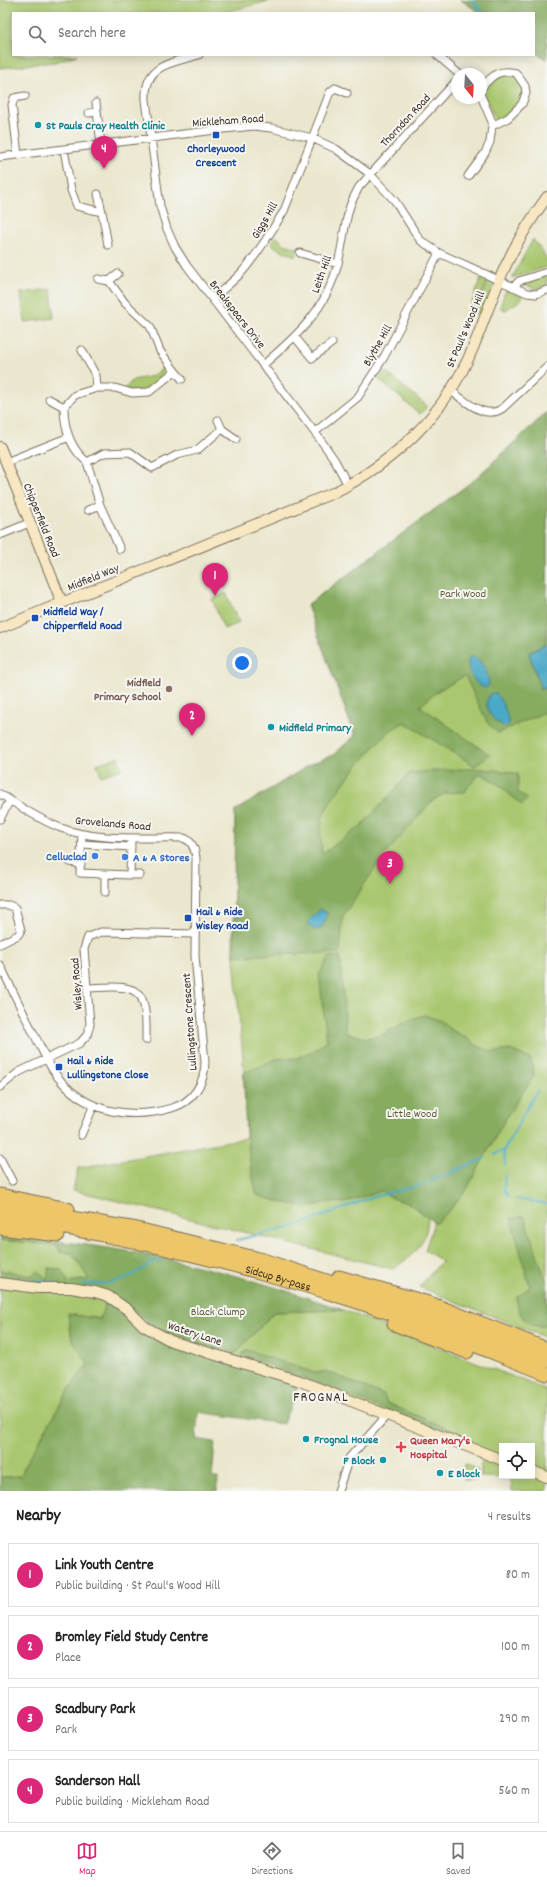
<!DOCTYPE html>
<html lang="en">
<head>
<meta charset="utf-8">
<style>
	:root { --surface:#fff; --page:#f2f2f2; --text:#222; --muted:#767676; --line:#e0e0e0; --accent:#db2777 }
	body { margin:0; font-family:Dekko,sans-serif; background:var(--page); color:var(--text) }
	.controls { position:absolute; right:12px; bottom:12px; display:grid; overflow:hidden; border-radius:0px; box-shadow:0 2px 10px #0003 }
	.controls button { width:36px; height:36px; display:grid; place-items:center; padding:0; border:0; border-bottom:1px solid var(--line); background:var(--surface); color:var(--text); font:20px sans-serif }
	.compass { position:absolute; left:451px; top:68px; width:36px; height:36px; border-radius:50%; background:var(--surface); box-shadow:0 2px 10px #0003; rotate:162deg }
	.you { position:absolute; left:242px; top:663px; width:14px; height:14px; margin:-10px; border:3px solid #fff; border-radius:50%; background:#1a73e8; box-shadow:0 0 0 6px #1a73e833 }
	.badge { display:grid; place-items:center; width:26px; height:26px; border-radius:50%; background:var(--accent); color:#fff; font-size:13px; font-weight:700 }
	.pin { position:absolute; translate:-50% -33px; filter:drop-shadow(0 1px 2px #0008) }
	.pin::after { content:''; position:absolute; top:21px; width:14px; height:12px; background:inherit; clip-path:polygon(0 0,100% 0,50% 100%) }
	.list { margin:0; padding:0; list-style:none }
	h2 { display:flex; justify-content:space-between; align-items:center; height:52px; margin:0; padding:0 16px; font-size:17px }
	h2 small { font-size:13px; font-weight:400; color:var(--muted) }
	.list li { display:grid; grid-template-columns:26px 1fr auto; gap:12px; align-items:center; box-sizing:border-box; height:64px; margin:0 8px 8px; padding:0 8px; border:1px solid var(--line); border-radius:0px }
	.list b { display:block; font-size:15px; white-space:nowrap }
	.list p { margin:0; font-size:13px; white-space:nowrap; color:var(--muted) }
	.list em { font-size:13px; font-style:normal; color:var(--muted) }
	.icon { flex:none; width:22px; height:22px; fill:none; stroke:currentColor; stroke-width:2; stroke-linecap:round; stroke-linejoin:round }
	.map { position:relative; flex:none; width:547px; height:1491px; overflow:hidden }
	.search { position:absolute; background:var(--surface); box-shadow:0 2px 10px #0003; left:12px; right:12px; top:12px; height:44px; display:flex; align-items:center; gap:10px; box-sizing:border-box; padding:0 14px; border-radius:0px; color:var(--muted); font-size:15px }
	.sheet { height:340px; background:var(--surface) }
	nav { display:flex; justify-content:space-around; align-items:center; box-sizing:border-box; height:56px; border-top:1px solid var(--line); background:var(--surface); font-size:11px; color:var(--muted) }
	nav a { display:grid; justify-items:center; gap:2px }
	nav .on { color:var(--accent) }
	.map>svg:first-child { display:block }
	.green { fill:#a9c76e; stroke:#727846 }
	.forest { fill:#86ac61; stroke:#606b40 }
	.water { fill:#48a9c7; stroke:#426a72 }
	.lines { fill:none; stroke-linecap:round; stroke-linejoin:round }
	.stream { stroke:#48a9c7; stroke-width:2 }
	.street-casing { stroke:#796c5c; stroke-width:9 }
	.secondary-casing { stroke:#796c5c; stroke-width:12 }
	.highway-casing { stroke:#796c5c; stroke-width:15 }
	.street { stroke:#fff; stroke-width:7 }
	.secondary { stroke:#f7e8c3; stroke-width:10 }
	.highway { stroke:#ecc669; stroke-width:13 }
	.culture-dot { fill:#0f9aa8; stroke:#f6f6f2; stroke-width:1.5 }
	.transit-dot { fill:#1a4fb4; stroke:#f6f6f2; stroke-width:1.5 }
	.education-dot { fill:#8d6e63; stroke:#f6f6f2; stroke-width:1.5 }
	.shop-dot { fill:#3f7fe0; stroke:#f6f6f2; stroke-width:1.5 }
	.health-dot { fill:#e0444e; stroke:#f6f6f2; stroke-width:1.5 }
	.labels { text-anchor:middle; stroke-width:4; stroke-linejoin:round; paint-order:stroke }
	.street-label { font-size:12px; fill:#3b2a1e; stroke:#f6f6f2 }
	.culture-label { font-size:12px; font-weight:bold; fill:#0d838f; stroke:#f6f6f2; text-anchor:start }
	.transit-label { font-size:12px; font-weight:bold; fill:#164399; stroke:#f6f6f2; text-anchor:start }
	.park-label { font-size:12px; fill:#5c5936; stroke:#f6f6f2 }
	.education-label { font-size:12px; font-weight:bold; fill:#785e54; stroke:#f6f6f2; text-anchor:end }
	.shop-label { font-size:12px; font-weight:bold; fill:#366cbe; stroke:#f6f6f2; text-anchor:end }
	.health-label { font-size:12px; font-weight:bold; fill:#be3a42; stroke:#f6f6f2; text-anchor:start }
	.quarter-label { font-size:14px; letter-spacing:1px; fill:#3b2a1e; stroke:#f6f6f2 }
</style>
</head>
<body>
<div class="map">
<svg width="547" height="1491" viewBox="0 0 547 1491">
	<rect width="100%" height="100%" fill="#f6f6f2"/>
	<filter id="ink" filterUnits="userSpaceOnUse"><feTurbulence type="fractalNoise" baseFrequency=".025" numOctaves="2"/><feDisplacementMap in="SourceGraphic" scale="8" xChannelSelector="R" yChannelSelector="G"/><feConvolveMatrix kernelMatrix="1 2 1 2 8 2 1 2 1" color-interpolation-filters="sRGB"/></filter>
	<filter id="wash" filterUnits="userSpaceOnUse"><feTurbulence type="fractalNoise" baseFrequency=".012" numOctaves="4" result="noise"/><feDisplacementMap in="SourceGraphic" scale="16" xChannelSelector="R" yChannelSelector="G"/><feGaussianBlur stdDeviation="0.9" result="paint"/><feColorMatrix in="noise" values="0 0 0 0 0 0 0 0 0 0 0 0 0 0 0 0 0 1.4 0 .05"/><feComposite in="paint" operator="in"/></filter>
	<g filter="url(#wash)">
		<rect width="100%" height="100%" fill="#ebe7ce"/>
		<path class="green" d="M0,0H272L223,13H13V55H77L54,62L0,68Z
			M503,73L516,76C518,79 522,83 523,86C529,101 508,119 495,119L482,91L483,88Z
			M276,236L284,244L298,248L296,256L281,251L271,243Z
			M533,239L547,259V267L512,278Z
			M547,274V286L536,289L521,283Z
			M481,278L485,279L486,282L475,313L469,311Z
			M488,281L494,283L482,315L477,313Z
			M51,289L54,318L25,322L21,293Z
			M510,290L522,295L520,301L505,310L500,307L505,292Z
			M166,366L169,370L168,374C152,387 146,394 124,389L133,380L153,376Z
			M385,371L427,406L420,414L378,379Z
			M547,412V1338L419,1287L442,1261L425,1250L433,1226V1217H428C427,1244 414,1255 393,1269L73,1190L78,1168L246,1138L243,1058L233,948L235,811L311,764L333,755L355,736L307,605L474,480Z
			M226,593L239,623L224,629L212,599Z
			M118,757L122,769L101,776L97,764Z
			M0,1240L57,1245L60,1252L72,1253L89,1279L68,1282L62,1270L49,1268L48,1280L0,1270Z
			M0,1287L62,1292L107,1298L100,1319L68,1314L72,1340L89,1364L70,1388L26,1463L21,1476L0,1477Z
			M343,1310L547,1390V1477L532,1471V1446H502V1459L233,1356L274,1312Z
			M485,1458L502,1462V1476H532L547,1480V1491H512L511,1478L481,1477V1464Z
			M464,1464L477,1469V1480H464Z"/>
		<path class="forest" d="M461,0H547V60L534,51V13H480Z
			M547,412V643L529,653L541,690L547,688V711L498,733L488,724L465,676L439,690L420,706L490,755L475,766L404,722C399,726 393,728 389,732C371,748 333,793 324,814C319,827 321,841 322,854L361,826L410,773C447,770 482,765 518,774V792L527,799L522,805L499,785L480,773L464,792L445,793L431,802L382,858L343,916L340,953L234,956L235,811L311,764L333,755L355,736L307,605L474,480Z
			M340,956L346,1033L367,1038L384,1034L411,1019L425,1015L441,1021L451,1030L465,1037L479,1047L494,1052L510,1050L531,1059L534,1076L507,1116L467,1189L448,1212L436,1223L408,1203L394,1199L382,1191L344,1203L329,1202L309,1207L279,1202L257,1195C246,1155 245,1114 244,1073L276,1059L297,1058L318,1048L327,1041L319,975L329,957Z
			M524,1216L547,1283V1325C528,1331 516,1314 517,1297L530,1287L511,1219Z
			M0,1236C49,1240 99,1245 148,1255C214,1268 279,1287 343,1310L274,1312L233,1356L188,1343L159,1331L119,1300L0,1281V1270L30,1276L39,1271L47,1280L49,1268L62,1270L68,1282L89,1279L72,1253L60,1252L57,1245L0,1240Z
			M107,1298L143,1328L299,1384L283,1424L198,1412L196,1439L215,1442L212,1478H218L217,1491H0V1477L21,1476L26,1463L70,1388L88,1364L72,1340L68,1314L100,1319Z
			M247,1350L315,1373L326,1371L384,1395L387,1403L470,1438L472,1444L242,1354Z"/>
		<path class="water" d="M547,644V687L542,689L529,653Z
			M470,656C481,656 490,676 489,685L485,688C474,684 464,669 470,656Z
			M496,693C503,703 507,712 509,724L506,727C493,722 481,707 490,694Z
			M321,909L327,913L325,922L320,929L315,930L309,925L308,922Z"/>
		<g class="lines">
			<path class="stream" d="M474,0L473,2L484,13
				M504,1150L505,1165
				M495,1154L504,1150L532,1099L538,1091
				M505,1175L504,1190L508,1196
				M429,1182L485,1158
				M517,1199L547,1204
				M237,1240L296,1226L373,1197L424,1184
				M12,1279L55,1283
				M83,1284C112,1286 130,1280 153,1261H161"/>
		</g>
	</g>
	<g filter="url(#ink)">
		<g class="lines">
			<g class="street-casing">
				<path id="street" d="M199,55C171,63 144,64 146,100L160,206L167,229L175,247L187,266L322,442L334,459L348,485
					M437,55L459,74
					M481,96L493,124
					M96,103L101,144
					M89,113L97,112
					M64,149L71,190L77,206L102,212L108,245
					M18,155L12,105L14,98L25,96
					M0,157L224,129L254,126L271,128L312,138L336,149L370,174L395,201L420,240L439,253L527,293L536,294L547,290
					M468,176L485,153L490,142L492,126L508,118L522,104L526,93L525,86L516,73C498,69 493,75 481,88
					M98,194L102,212
					M300,253L338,264
					M98,279L109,281L125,303L150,326L160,351L175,371
					M109,281L118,274
					M513,287L519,281L547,272
					M212,299C222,290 233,282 242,272C258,254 271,232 284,211L330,92L335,88L347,93
					M295,337L312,358L332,343
					M82,350L96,376L97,388
					M263,365C297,336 327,309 338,263C343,245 344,225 350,206C352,200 356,193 359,187L457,80
					M182,379L175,371L149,392L132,393L115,388H97L75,395L64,407C64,428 70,448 87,462L104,453L130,452L152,468L177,455L197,450L222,429
					M451,391C466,401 485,421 503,408L547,367
					M49,399L64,407
					M218,420L222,429L236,439
					M315,432L358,397L384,357L439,253
					M6,462L69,437
					M87,462L100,505L120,549
					M88,510L100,505
					M0,535L29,523
					M0,794C20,806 39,820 61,828C98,842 144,837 183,838C192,840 195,849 196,858L195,956L205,1062C205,1083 193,1102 172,1108C132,1120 89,1113 61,1081C49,1068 43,1051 35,1036C23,1013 12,989 0,965
					M0,819L10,800
					M82,834L80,873L130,875
					M131,843L130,875H140
					M82,844L131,847
					M70,862L81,864
					M105,892V874
					M0,905H9L15,908L21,930L18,935L0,944
					M87,988C103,988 138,981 143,1002C147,1014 146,1028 146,1040
					M0,1087L19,1072L80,1043L87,1035L90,1024L84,949L88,937L101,932L195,934
					M81,1135L94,1105
					M0,1158L12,1181
					M338,1491L349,1458L388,1414"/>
			</g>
			<g class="secondary-casing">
				<path id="secondary" d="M0,447L62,603
					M0,628L333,493C395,462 446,413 473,348C482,326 490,303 499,281C511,251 528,223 547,197
					M0,1283L38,1288H71L95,1292L108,1296L128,1310L144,1326L171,1341L300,1381L502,1460
					M532,1471L547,1477"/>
			</g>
			<g class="highway-casing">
				<g id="highway">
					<path d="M0,1195L68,1209"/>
					<path d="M0,1206L137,1229L263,1260L429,1315L547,1361"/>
					<path id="s1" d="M0,1217C121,1235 242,1264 358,1302C422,1323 484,1349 547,1374"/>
					<path d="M0,1228L58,1235"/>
					<path d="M339,1277L432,1304L547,1349"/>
					<path d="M394,1324L467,1352"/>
				</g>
			</g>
			<use href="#street" class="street"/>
			<use href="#secondary" class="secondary"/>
			<use href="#highway" class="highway"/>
		</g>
	</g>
	<g class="culture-dot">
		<circle cx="38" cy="125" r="4"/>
		<circle cx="271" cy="727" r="4"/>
		<circle cx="306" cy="1439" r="4"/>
		<circle cx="383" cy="1460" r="4"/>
		<circle cx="440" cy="1473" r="4"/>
	</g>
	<g class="transit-dot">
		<rect x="212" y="131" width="8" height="8" rx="2"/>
		<rect x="31" y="614" width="8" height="8" rx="2"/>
		<rect x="184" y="914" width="8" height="8" rx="2"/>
		<rect x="55" y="1063" width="8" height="8" rx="2"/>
	</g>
	<circle class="education-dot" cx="169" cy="689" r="4"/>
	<g class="shop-dot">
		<circle cx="95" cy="856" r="4"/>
		<circle cx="125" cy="857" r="4"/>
	</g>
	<path class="health-dot" d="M399 1441h4v4h4v4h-4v4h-4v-4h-4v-4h4z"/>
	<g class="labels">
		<g class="street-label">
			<text transform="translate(228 120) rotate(-4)" y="4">Mickleham Road</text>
			<text transform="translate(405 120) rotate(-47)" y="4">Thorndon Road</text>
			<text transform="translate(264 220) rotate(-60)" y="4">Giggs Hill</text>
			<text transform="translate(321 274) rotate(-70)" y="4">Leith Hill</text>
			<text transform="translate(238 314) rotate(52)" y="4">Breakspears Drive</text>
			<text transform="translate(465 329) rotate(-67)" y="4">St Paul's Wood Hill</text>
			<text transform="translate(377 345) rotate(-60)" y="4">Blythe Hill</text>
			<text transform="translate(42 520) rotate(68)" y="4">Chipperfield Road</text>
			<text transform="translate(93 577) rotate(-22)" y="4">Midfield Way</text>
			<text transform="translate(113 823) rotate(5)" y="4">Grovelands Road</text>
			<text transform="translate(76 984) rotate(-94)" y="4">Wisley Road</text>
			<text transform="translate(189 1022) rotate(-94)" y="4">Lullingstone Crescent</text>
			<text dy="4" stroke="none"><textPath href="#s1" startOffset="285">Sidcup By-pass</textPath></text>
			<text transform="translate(195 1333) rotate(18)" y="4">Watery Lane</text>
		</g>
		<g class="culture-label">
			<text x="46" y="129">St Pauls Cray Health Clinic</text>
			<text x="279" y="731">Midfield Primary</text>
			<text x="314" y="1443">Frognal House</text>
			<text x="375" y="1464" text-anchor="end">F Block</text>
			<text x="448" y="1477">E Block</text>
		</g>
		<g class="transit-label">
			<text x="216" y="152" text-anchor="middle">Chorleywood<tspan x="216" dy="14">Crescent</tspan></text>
			<text x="43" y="615">Midfield Way /<tspan x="43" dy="14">Chipperfield Road</tspan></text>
			<text x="196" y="915">Hail &amp; Ride<tspan x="196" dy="14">Wisley Road</tspan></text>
			<text x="67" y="1064">Hail &amp; Ride<tspan x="67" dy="14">Lullingstone Close</tspan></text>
		</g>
		<g class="park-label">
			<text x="463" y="597">Park Wood</text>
			<text x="412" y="1117">Little Wood</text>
			<text x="218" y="1315">Black Clump</text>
		</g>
		<g class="education-label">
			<text x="161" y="686">Midfield<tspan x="161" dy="14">Primary School</tspan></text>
		</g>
		<g class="shop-label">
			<text x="87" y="860">Celluclad</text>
			<text x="133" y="861" text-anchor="start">A &amp; A Stores</text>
		</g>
		<g class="health-label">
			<text x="410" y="1444">Queen Mary's<tspan x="410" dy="14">Hospital</tspan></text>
		</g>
		<g class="quarter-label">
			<text x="321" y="1401">FROGNAL</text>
		</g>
	</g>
</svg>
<div class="controls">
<button><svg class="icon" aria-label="locate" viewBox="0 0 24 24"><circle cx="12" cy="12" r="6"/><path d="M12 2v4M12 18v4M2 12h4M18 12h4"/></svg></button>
</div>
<svg class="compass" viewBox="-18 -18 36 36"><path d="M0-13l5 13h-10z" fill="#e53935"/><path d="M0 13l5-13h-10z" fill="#767676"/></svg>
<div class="you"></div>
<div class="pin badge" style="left:215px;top:596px">1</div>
<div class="pin badge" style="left:192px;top:736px">2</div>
<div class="pin badge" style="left:390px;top:884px">3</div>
<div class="pin badge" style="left:104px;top:169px">4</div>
<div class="search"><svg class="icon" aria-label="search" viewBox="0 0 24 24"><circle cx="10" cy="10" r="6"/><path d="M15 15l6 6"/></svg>Search here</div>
</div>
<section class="sheet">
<h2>Nearby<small>4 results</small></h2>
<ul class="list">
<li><span class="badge">1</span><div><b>Link Youth Centre</b><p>Public building · St Paul's Wood Hill</p></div><em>80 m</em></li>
<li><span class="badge">2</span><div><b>Bromley Field Study Centre</b><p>Place</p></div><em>100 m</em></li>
<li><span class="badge">3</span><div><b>Scadbury Park</b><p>Park</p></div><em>290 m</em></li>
<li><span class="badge">4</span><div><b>Sanderson Hall</b><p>Public building · Mickleham Road</p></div><em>560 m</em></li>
</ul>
</section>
<nav>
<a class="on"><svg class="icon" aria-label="map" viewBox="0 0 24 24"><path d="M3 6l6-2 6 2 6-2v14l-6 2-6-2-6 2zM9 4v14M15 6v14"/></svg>Map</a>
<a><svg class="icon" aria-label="directions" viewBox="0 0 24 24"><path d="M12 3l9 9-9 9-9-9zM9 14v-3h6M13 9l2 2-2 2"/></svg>Directions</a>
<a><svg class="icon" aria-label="saved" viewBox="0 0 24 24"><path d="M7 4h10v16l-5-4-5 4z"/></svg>Saved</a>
</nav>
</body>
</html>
